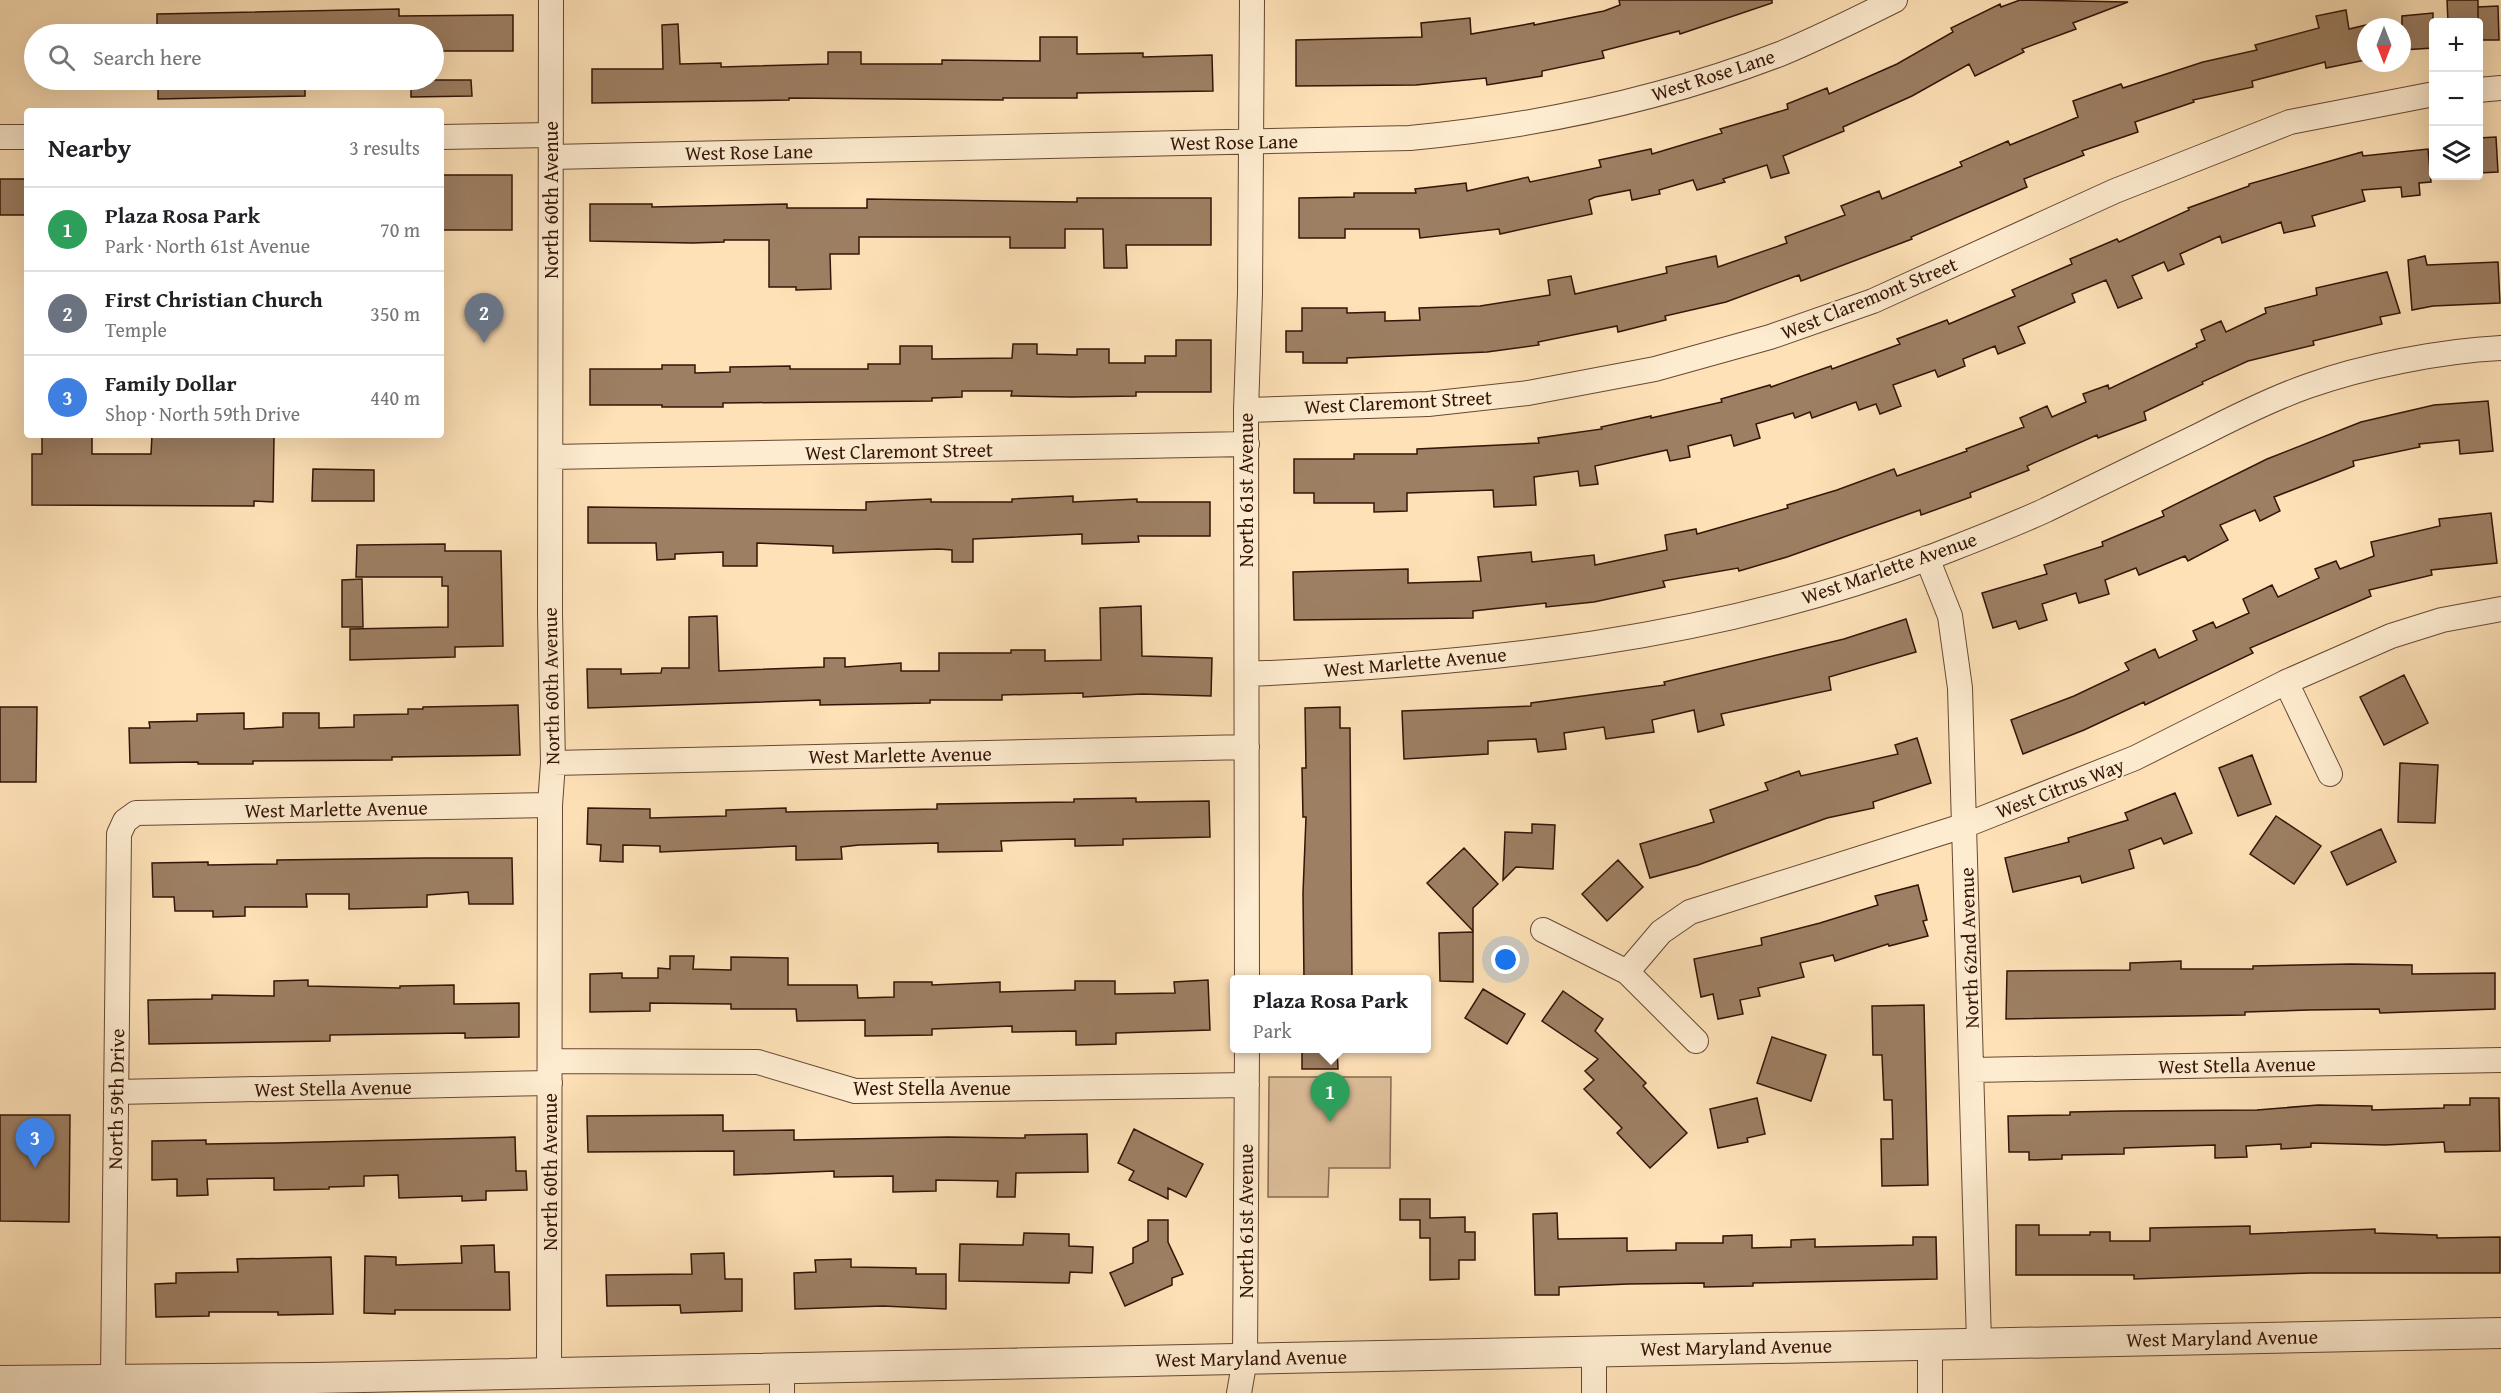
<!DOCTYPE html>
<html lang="en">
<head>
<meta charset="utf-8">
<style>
	:root { --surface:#fff; --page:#f6f6f6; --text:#202124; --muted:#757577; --line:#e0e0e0; --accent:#8f2418 }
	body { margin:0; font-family:"Gentium Book Plus",serif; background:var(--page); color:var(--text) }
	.controls { position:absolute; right:18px; top:18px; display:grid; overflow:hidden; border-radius:6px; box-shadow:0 6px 24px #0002 }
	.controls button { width:54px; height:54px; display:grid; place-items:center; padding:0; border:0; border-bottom:2px solid var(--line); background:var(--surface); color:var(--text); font:30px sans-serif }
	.compass { position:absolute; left:2357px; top:18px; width:54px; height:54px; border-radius:50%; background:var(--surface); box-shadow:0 6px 24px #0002; rotate:180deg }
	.you { position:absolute; left:1506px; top:960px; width:21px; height:21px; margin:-15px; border:4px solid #fff; border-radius:50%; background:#1a73e8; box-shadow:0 0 0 9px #1a73e833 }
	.badge { display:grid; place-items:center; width:39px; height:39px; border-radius:50%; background:var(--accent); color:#fff; font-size:20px; font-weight:700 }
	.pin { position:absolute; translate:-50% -50px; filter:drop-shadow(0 2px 3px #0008) }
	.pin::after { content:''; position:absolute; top:32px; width:21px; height:18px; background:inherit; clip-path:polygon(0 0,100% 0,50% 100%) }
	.popup { position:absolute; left:1230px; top:975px; width:201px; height:78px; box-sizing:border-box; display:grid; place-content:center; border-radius:6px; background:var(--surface); filter:drop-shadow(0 2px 4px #0005); font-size:20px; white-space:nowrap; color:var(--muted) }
	.popup b { font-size:22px; color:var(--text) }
	.popup::after { content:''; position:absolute; left:50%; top:100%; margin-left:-12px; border:12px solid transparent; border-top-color:var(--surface) }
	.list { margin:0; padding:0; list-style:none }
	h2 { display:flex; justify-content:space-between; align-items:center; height:78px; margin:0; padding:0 24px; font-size:26px }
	h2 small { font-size:20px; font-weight:400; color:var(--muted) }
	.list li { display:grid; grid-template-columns:39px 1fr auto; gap:18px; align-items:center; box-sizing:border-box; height:84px; padding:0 24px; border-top:2px solid var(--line) }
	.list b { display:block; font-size:22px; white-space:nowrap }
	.list p { margin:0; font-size:20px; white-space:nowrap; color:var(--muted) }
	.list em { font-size:20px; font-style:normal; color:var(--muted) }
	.icon { flex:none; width:33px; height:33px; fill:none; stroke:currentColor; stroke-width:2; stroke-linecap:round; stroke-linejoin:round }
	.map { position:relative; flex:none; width:2501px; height:1393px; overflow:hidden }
	.search { position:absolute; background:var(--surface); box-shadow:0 6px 24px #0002; left:24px; top:24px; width:420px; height:66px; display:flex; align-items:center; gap:15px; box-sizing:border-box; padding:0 21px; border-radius:33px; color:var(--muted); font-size:22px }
	.panel { position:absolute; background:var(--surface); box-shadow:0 6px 24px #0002; left:24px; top:108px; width:420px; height:330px; border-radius:6px }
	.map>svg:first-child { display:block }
	.green { fill:#dcbe99; stroke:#886a50; stroke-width:1.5 }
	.building { fill:#9d7f63; stroke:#341507; stroke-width:1.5 }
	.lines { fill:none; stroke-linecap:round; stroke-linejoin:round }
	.minor-casing { stroke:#664833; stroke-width:26 }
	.tertiary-casing { stroke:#664833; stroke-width:32 }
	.minor { stroke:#feecd0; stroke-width:24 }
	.tertiary { stroke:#feecd0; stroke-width:30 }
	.labels { text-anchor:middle; stroke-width:4.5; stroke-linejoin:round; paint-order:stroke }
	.street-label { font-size:20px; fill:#341507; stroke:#feecd0 }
</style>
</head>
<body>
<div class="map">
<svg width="2501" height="1393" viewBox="0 0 2501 1393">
	<rect width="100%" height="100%" fill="#fee1b7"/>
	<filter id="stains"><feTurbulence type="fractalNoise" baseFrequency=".00333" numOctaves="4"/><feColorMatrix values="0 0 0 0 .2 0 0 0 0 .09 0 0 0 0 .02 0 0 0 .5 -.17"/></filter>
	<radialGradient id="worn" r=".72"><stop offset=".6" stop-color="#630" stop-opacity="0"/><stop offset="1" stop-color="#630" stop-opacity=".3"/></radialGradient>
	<path class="green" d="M1269,1077H1391L1390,1168H1329L1328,1197H1268Z"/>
	<path class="building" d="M1619,0H1772V3L1680,34L1679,31L1602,51L1604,58L1542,71V76L1487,85L1486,78L1416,85L1296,86V40L1422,37L1421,23L1470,18L1471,34L1534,23V25L1604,11L1620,5Z
		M2020,0L2128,2L2073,23L2076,29L2022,49L2024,52L1975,76L1969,64L1912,96L1843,127L1844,131L1783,156L1789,173L1771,178L1767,165L1723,179L1725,182L1697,190L1693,180L1659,190L1660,194L1632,200L1630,190L1595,197L1589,200L1592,214L1500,234L1499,229L1420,238L1419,229H1345V238H1299V198L1354,197V193H1416L1415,189L1466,183L1467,191L1528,177L1530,182L1601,167L1599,160L1651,149L1652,154L1722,133L1720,129L1788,109L1787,104L1827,88L1829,94L1897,64L1953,32L1951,28L2000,4L2001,7Z
		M2447,0H2478V22H2448Z
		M2498,6L2499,40H2478V7Z
		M399,9V16L513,15V51H434V34H157V14Z
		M2346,10L2349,29L2366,25V60L2326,68L2325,62L2252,81L2253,87L2193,100L2194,102L2135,122L2138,132L2082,151L2084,155L2024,179L2027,187L1911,237L1912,239L1801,281L1799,275L1726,302L1665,316L1666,320L1618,332L1617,326L1538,342L1539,345L1487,352L1347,358V363H1303V352H1286V331H1302V308H1347V313L1385,312V321L1420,320L1419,308L1480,306L1550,295L1548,280L1571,276L1575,294L1667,273L1666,267L1716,256L1718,267L1787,243L1785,237L1845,215L1841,206L1879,191L1882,199L1962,166L1960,162L2008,141L2010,145L2078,117L2073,101L2121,84L2123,88L2203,62L2257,50L2255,45L2319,28L2316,16Z
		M2433,13V48L2402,50V16Z
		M678,24L680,64L721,63V67L828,64V52H861V64H942V60L1040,61V37H1077V54L1143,53V57L1212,55L1213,91L1077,93V98H1003V100L789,98V100L592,103V69H663L662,25Z
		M158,80H305V96L158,99Z
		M411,80H471L472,96L411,97Z
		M2496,137L2498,172L2478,173V138Z
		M2428,149L2431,182L2419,183L2420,195L2402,197L2401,187L2362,190L2365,201L2312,216L2315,226L2284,233L2281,222L2222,243L2220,236L2180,254L2184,264L2168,271L2164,262L2132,276L2142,298L2118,308L2106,280L2072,294L2075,302L2018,327L2025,343L1998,354L1995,346L1963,359L1965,366L1938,377L1935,370L1893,385L1901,406L1880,414L1876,404L1859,410L1856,402L1812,418L1810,412L1795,418L1793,413L1756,424L1760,438L1734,446L1731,435L1688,446L1690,457L1670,461L1667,450L1595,466L1598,484L1580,486L1578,471L1534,477L1536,505L1494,507L1493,490L1407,493V511L1374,512V503H1314V493H1294V459H1354V454H1417V449L1539,443L1538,438L1602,429L1601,427L1651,416V418L1722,402L1721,399L1770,385L1771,387L1831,366L1832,369L1900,344L1897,339L1947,320L1949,324L2015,296L2012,290L2072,264L2070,259L2117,239L2119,242L2189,210L2188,208L2249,186V184L2362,152L2363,156Z
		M443,175H512V230H443Z
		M0,179H27V215H0Z
		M1077,198H1211V245H1126L1127,268H1104L1103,229H1065V248H1010V237H859V254H830L831,289L796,290V287H769V240H724V242L692,243L590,241V204H652V207L787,204V208H867V199L1077,202Z
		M2425,256L2427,265L2498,262L2500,303L2433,306L2412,310L2408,260Z
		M2387,272L2400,313L2380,317L2382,324L2313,341L2314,345L2248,361L2202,382L2203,384L2144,412L2146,420L2098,438L2097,435L2027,466L2029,470L1970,493L1971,497L1921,515L1920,510L1787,557L1739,571L1738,568L1663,581L1665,587L1594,602L1546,607V603L1473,611V618L1294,620L1293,572L1408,569V583L1481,581L1478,557L1531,552L1532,562L1594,555L1595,565L1667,550L1665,535L1696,529L1697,534L1788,508L1787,505L1837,490L1894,469L1897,476L1967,451L1966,449L2024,427L2020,418L2047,406L2052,417L2086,402L2083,394L2108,385L2109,389L2197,347L2196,344L2205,340L2201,330L2221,321L2226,332L2266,313L2265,308L2317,295L2316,288Z
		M1176,340H1211V392H1136V396L1071,397L1011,396L1012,391H962V397L932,398V401L723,403V407H662V405H590V369H662V365H695V373L730,372V367L790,366V369H868V364H900V346H932V359L1012,358L1013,344H1037V354L1077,355V349H1109V363H1145V356H1176Z
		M2488,401L2493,451L2460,454L2459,440L2419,444L2420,447L2353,461L2354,466L2274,497L2280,511L2260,521L2255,510L2220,525L2228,540L2188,561L2185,556L2139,575L2136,568L2105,580L2109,594L2079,603L2076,593L2042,604L2047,620L2019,629L2016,621L1993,628L1982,593L2047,574L2044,565L2103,546L2102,542L2164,516L2162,511L2267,459L2361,422L2434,405Z
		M42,435H92V454H151L152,435L274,437L273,502L254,501V506L32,505V454H42Z
		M313,469L374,470V501H312Z
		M1073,496V502L1137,499V502H1210V536H1138L1139,542L1082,544V534L973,539V562H952V550L939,549L833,553V546L757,543V566H723V552L675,554V559L657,560L656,543H588V507L866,510V502L931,499V502H1012V499Z
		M2491,513L2497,563L2431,570L2432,575L2369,590L2371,596L2250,648L2253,653L2145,705L2144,702L2084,730L2023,754L2011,720L2074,696L2129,670L2125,663L2155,649L2159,658L2197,640L2193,631L2213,622L2216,628L2249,613L2243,599L2272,585L2278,597L2319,578L2315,569L2336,561L2340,569L2374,556L2371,542L2440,526L2439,519Z
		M445,544V551H501L503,646L455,647V657L350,660V629L448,627V586H442V577H356L357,545Z
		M362,579L363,627H342V580Z
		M1141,606L1142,656L1212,658L1211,696L1142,694L1083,697V693L1002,695V700H930V703L820,705V700L588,708L587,669H621V674L661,673L662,668H689V617L717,616L719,671L824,667V658H845V667L901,663V671H939V653H1011V650H1045V661L1101,660L1100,608Z
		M1906,619L1916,652L1829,677L1831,690L1721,714L1724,725L1698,732L1694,710L1652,720L1654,732L1606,739L1604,727L1564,733L1566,749L1538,752L1536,739L1488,741V754L1404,759L1402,711L1531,706V703L1665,685L1664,682L1844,639Z
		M2404,675L2428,723L2384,745L2360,697Z
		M518,705L520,755L392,757V760L253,761V764H198V762L130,763L129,728H150L149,722L197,721V714L244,713V729L283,727V713H319V728L354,727V715L408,714V709H423V707Z
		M0,707H37L36,782H0Z
		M1340,707V728H1350L1352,980H1304L1303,893L1306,817H1303L1302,768H1306L1305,708Z
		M1917,738L1931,783L1873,802L1874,808L1827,818L1698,865L1650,878L1640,844L1714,822L1710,810L1768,790L1765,783L1799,771L1801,776L1898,754L1895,745Z
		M2252,755L2271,804L2238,816L2219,768Z
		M2400,763L2438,765L2435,823L2398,822Z
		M2175,793L2192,833L2164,844L2161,838L2129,850L2134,868L2082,883L2080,876L2013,892L2005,858L2069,842L2068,838L2128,820L2125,813Z
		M1136,798V802L1209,801L1210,837L1123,839V845L1075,846V839L1001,841L1002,851L938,852V843L859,845L841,847L842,859L796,860V846L660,852V846L623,845V862L600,861L601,845L587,844L588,808L650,809V818L726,816V810L786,808V812L937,809V804L1074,802V799Z
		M2276,816L2321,846L2294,884L2250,854Z
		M1532,824L1555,825L1553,869L1516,867L1503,880L1505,832L1532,833Z
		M2381,829L2396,862L2347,885L2331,852Z
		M1464,848L1498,884L1473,908V931L1427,883Z
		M426,858H512L513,904H469L468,892L427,895V907L349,909V894H306L307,907H245V916L213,917V911H175L174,897H153L152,863L208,862V865L277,864V860Z
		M1618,860L1643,887L1607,921L1582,894Z
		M1918,885L1927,920L1923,921L1928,936L1889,946L1888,944L1835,961L1833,955L1800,963L1804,977L1758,988L1760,996L1740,1000L1743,1014L1718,1019L1713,994L1701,997L1694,959L1762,945L1761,938L1820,923L1878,905L1875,896Z
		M1473,932V982L1440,981L1439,933Z
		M670,956H694L693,969L731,970V957L788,958V985H857L858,998L894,997V982H932V985L1000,982V992L1075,990V981H1115V994L1175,993L1174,982L1208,980L1210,1030L1116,1033V1044L1076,1045V1031L1012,1032V1026L932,1029V1035L865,1036V1020L797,1021L796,1009H731V1004L650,1003V1011L590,1012V974L622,973V978H658V968L670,969Z
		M2181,961V969H2253V966L2351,964L2412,965V974L2495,973V1009L2380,1013L2379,1009L2308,1010L2245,1012V1015L2006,1019L2007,971L2130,970V963Z
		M308,980V986L400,988V986L454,985V1004L519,1003V1037L465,1038V1033L330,1035V1041L149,1044L148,1000L212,999V995L274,996V981Z
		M1483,989L1525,1014L1507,1044L1465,1018Z
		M1563,991L1603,1019L1595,1031L1646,1083L1643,1086L1687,1133L1650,1168L1617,1133L1622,1128L1584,1089L1594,1080L1585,1071L1598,1059L1542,1021Z
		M1924,1005L1928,1185L1882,1186L1881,1139H1893L1892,1100H1884L1882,1055H1873L1872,1006Z
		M1772,1037L1826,1055L1811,1101L1757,1083Z
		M1302,1048H1337L1338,1069H1302Z
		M1757,1098L1765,1134L1747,1138L1748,1142L1718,1148L1710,1109Z
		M2470,1098H2499L2500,1151L2445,1152L2444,1142L2385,1145L2311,1143V1147L2281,1149V1144L2246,1146L2247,1157L2215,1158V1145L2124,1148V1154L2062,1155V1159L2029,1160V1152H2009L2008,1116L2070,1115V1112L2123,1111L2257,1110L2318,1105L2372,1106V1110L2444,1108V1105H2470Z
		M0,1115H70L69,1222L0,1221Z
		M723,1115V1131L794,1130V1140L948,1137L1025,1138V1135L1087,1134L1088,1172L1016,1173L1015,1197H997L998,1181L936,1180V1191L893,1192V1176L834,1177V1171L734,1175V1151L588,1152L587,1116Z
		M1134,1129L1203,1164L1186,1197L1168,1188V1199L1129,1180L1134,1171L1118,1163Z
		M515,1137L516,1171H526L527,1190L486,1191V1200L462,1201V1196L399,1198L398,1175L364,1176V1186L329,1187V1189L274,1190V1178L207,1179L208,1195L177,1196V1179L152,1180V1141L206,1140V1144L277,1143Z
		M1400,1199H1430V1218L1465,1217V1232H1475V1260H1459V1279L1430,1280V1238H1420V1220H1400Z
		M1557,1213L1558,1239L1627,1238V1251L1676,1250V1243H1723V1236L1752,1235V1248L1791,1247V1240L1815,1239V1247L1913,1245V1237H1936L1937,1279L1753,1283V1286L1704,1287V1283L1628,1284L1559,1287V1295H1535L1533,1214Z
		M1148,1220H1168V1242L1183,1274L1172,1278V1285L1125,1306L1110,1273L1133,1263V1248L1148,1241Z
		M2016,1225H2039V1235H2090V1232H2110V1241H2150V1228L2250,1226V1234L2375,1229V1233L2437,1235V1238L2500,1237V1273H2311L2134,1279V1275H2016Z
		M1024,1233L1069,1234V1246L1093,1247L1092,1273L1070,1272L1069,1283L959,1281L960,1244L1023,1245Z
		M494,1245L495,1272H509L510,1310H395V1314L364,1313L365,1256L396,1257V1265L462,1263L461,1246Z
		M724,1253L725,1279H742V1311L681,1313L680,1305L607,1306L606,1275L692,1274L691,1254Z
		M331,1257L333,1314L278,1315V1312H209V1316L156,1317L155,1284L176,1283V1273L238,1272L237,1259Z
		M851,1259V1267L916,1268V1274H946V1309L883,1306L795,1309L794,1273L816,1272L815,1260Z"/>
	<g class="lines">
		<g class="minor-casing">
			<path id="minor" d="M2478,90L2501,88
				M0,137H27
				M441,137L551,135
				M551,157L1410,138C1536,126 1661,100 1780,54C1819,38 1857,19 1895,0
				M1246,410L1428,404L1528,393L1655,369L1770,337L1873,301L2115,191L2290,122L2434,94
				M551,457L1247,444
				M1927,558L1950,616L1960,688L1979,1342
				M1247,674C1479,664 1712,641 1931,557C1969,542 2009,527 2046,510C2098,485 2149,460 2200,435C2235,417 2271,399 2308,386C2364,366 2441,351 2501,348
				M2286,682L2330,774
				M553,763L1247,747
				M1543,930L1627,972L1696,1041
				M1627,972L1661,932L1690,912L1966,825L2135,758L2286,682L2391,636L2442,620L2501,609
				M1247,980L1246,410L1250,293L1252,0
				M550,1061L758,1062L855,1091L1247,1085
				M1973,1070L2501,1060
				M116,1092L550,1083
				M1930,1343V1393
				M549,1373L550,805L553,763L550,613L551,0
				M113,1378L119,834L125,821L136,813L550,805
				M782,1393V1369
				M1239,1393L1245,1359L1247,1048
				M1594,1393V1350"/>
		</g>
		<g class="tertiary-casing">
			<path id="tertiary" d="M0,1381L315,1378L2501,1333"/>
		</g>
		<use href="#minor" class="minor"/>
		<use href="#tertiary" class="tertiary"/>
	</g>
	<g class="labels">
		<g class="street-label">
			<text transform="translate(1713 75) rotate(-18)" y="7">West Rose Lane</text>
			<text transform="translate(1234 142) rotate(-1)" y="7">West Rose Lane</text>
			<text transform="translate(749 152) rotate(-1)" y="7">West Rose Lane</text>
			<text transform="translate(551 200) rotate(-90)" y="7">North 60th Avenue</text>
			<text transform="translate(1869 298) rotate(-22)" y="7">West Claremont Street</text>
			<text transform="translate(1398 402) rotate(-3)" y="7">West Claremont Street</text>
			<text transform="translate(899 451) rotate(-1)" y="7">West Claremont Street</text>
			<text transform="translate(1246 490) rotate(-90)" y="7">North 61st Avenue</text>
			<text transform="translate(1889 568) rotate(-19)" y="7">West Marlette Avenue</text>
			<text transform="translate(1415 662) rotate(-5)" y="7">West Marlette Avenue</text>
			<text transform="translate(551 686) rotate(-91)" y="7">North 60th Avenue</text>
			<text transform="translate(900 755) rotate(-1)" y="7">West Marlette Avenue</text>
			<text transform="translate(2060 788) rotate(-21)" y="7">West Citrus Way</text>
			<text transform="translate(336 809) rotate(-1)" y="7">West Marlette Avenue</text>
			<text transform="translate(1969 948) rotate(-92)" y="7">North 62nd Avenue</text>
			<text transform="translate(2237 1065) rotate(-1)" y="7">West Stella Avenue</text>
			<text transform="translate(333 1088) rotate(-1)" y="7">West Stella Avenue</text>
			<text x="932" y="1095">West Stella Avenue</text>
			<text transform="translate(116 1099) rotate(-89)" y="7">North 59th Drive</text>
			<text transform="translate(550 1172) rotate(-90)" y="7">North 60th Avenue</text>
			<text transform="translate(1246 1221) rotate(-90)" y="7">North 61st Avenue</text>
			<text transform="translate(2222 1338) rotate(-1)" y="7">West Maryland Avenue</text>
			<text transform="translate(1736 1347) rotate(-1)" y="7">West Maryland Avenue</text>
			<text transform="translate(1251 1358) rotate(-1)" y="7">West Maryland Avenue</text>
		</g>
	</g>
	<rect width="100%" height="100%" filter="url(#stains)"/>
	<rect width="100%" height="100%" fill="url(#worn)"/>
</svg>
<div class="controls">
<button>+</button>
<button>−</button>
<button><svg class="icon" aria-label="layers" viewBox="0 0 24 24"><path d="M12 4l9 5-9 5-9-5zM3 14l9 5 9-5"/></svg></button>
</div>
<svg class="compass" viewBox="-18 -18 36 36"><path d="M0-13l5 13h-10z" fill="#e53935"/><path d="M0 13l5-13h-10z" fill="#757577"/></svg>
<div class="you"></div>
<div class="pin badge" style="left:1330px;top:1122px;background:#2e9e5b">1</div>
<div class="popup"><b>Plaza Rosa Park</b>Park</div>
<div class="pin badge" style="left:484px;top:343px;background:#6b7280">2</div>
<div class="pin badge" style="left:35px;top:1168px;background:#3f7fe0">3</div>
<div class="search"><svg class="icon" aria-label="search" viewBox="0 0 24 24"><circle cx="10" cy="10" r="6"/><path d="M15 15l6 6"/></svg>Search here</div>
<section class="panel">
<h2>Nearby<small>3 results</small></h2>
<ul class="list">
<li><span class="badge" style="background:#2e9e5b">1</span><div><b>Plaza Rosa Park</b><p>Park · North 61st Avenue</p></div><em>70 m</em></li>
<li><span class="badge" style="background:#6b7280">2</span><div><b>First Christian Church</b><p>Temple</p></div><em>350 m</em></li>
<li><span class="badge" style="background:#3f7fe0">3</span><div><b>Family Dollar</b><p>Shop · North 59th Drive</p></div><em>440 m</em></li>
</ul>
</section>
</div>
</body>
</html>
